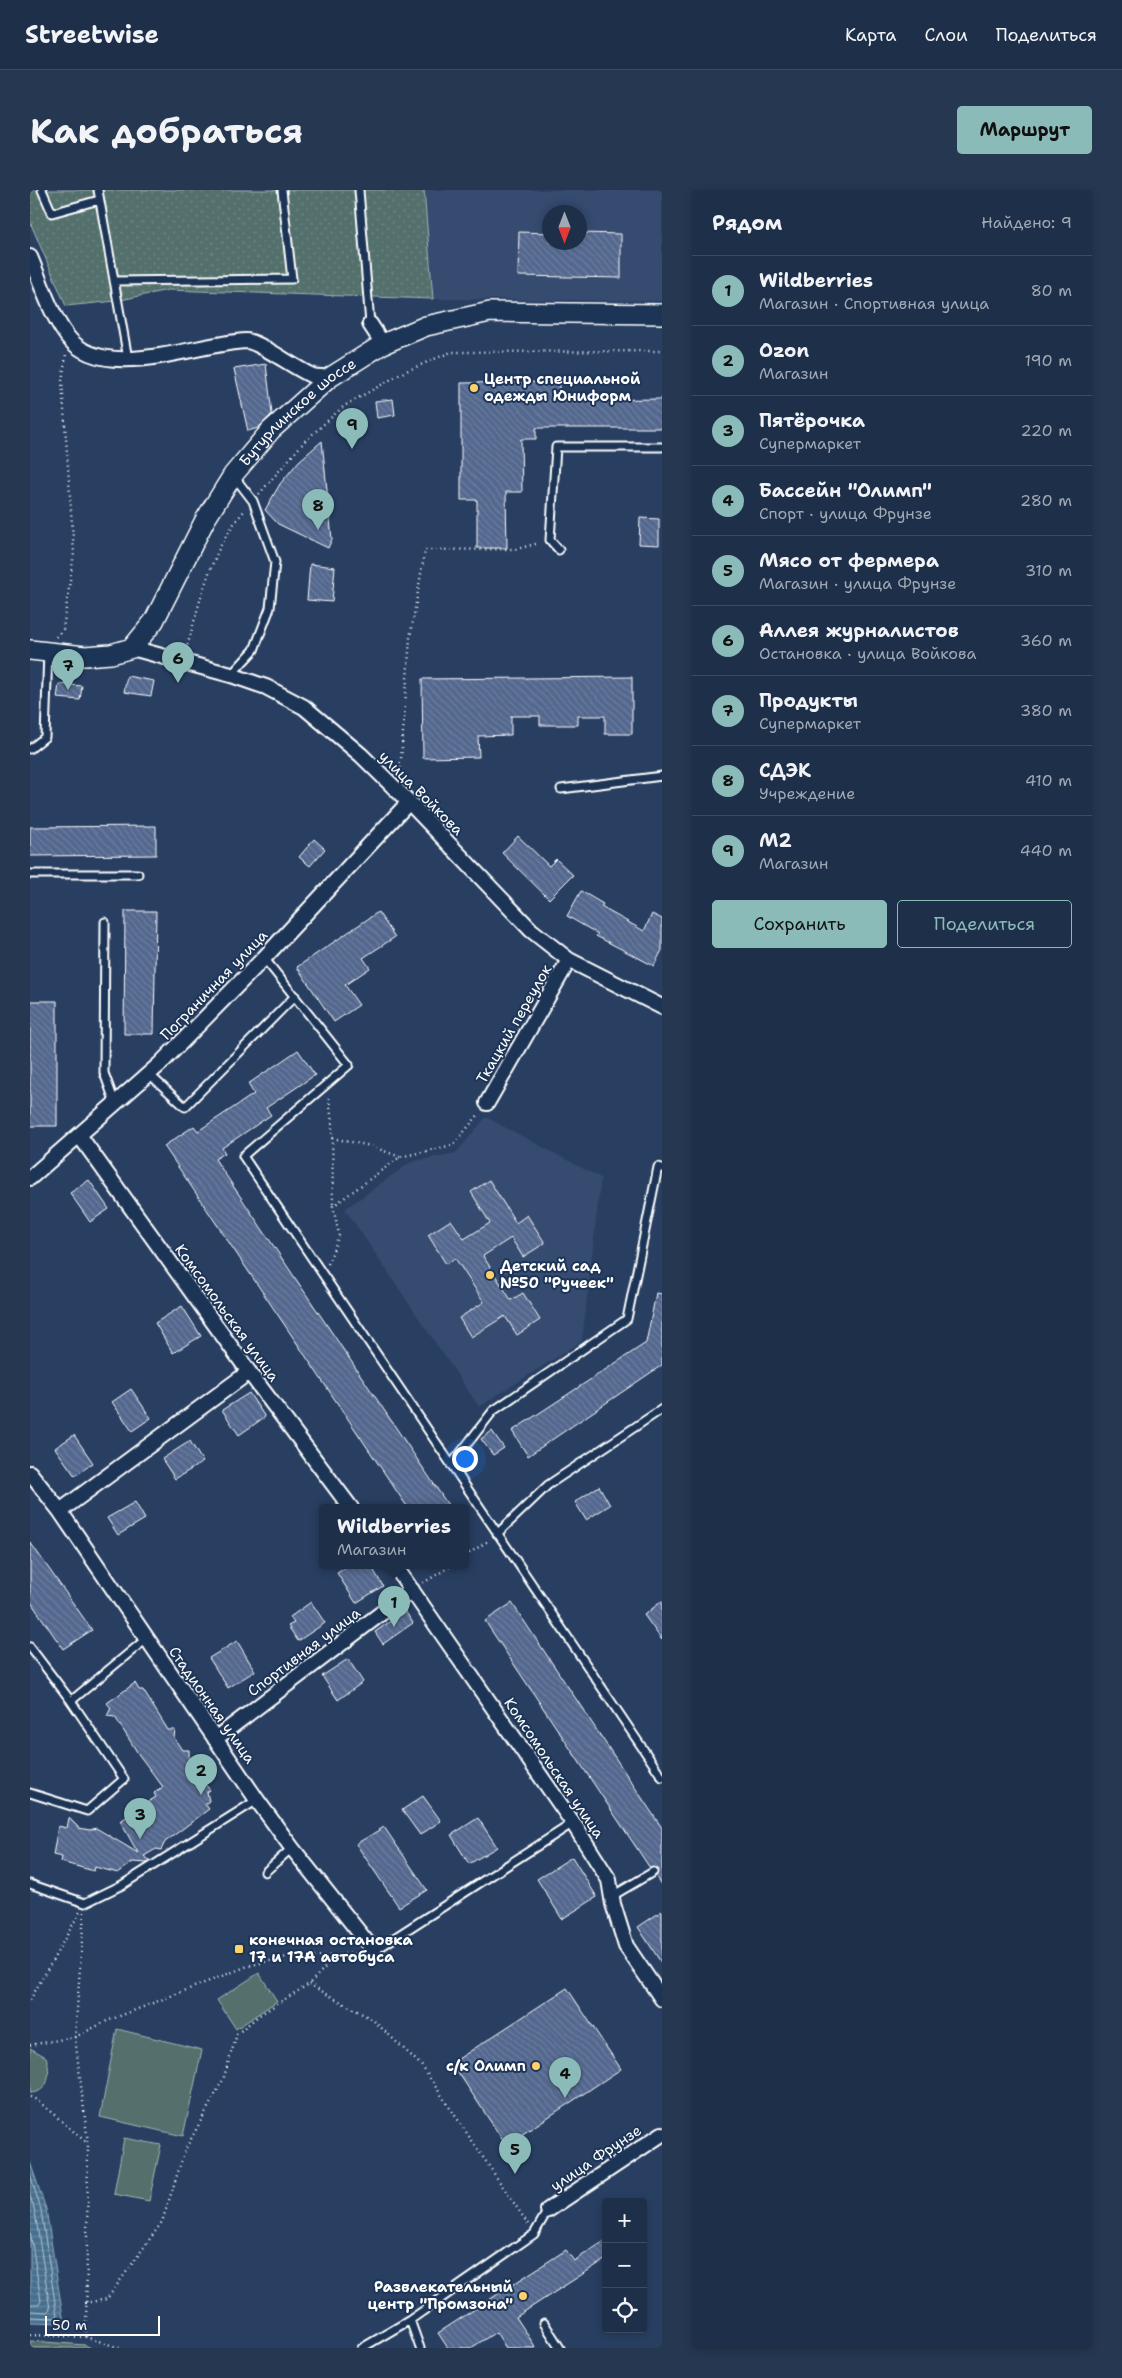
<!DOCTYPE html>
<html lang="ru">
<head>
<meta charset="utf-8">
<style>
	:root { --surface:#1e2f4a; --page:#263751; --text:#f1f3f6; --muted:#a1a9b5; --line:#3c4a62; --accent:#8bbbb9 }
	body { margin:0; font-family:"Shantell Sans",sans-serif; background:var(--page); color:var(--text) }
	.controls { position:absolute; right:15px; bottom:15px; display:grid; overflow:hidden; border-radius:5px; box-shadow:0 2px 8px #0003 }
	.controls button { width:45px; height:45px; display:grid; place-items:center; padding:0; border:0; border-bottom:1px solid var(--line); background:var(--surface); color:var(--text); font:25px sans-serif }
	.compass { position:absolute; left:512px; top:15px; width:45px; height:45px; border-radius:50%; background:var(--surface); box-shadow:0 2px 8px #0003; rotate:180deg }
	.scale { position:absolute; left:15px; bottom:12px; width:115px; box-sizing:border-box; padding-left:5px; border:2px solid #fff; border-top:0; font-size:14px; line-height:18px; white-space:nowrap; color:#fff; -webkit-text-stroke:4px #1d3557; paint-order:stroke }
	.you { position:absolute; left:434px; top:1268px; width:18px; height:18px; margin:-12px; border:4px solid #fff; border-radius:50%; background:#1a73e8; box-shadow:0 0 0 8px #1a73e833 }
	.badge { display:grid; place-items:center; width:32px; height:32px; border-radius:50%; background:var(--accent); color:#111; font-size:16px; font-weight:700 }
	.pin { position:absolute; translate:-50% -41px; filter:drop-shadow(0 1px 2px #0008) }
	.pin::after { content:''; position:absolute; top:26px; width:18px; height:15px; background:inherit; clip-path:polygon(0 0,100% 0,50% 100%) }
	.popup { position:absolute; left:289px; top:1314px; width:150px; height:65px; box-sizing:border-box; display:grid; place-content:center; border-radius:5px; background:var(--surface); filter:drop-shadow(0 1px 4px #0005); font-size:16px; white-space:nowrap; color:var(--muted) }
	.popup b { font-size:19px; color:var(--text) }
	.popup::after { content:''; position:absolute; left:50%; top:100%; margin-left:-10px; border:10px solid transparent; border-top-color:var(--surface) }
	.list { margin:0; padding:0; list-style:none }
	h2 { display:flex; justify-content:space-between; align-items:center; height:65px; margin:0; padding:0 20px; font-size:21px }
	h2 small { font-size:16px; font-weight:400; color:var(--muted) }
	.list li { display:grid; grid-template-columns:32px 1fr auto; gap:15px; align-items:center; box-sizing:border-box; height:70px; padding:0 20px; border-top:1px solid var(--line) }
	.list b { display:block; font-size:19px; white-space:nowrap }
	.list p { margin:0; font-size:16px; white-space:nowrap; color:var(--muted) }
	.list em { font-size:16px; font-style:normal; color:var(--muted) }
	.actions { display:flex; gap:10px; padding:15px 20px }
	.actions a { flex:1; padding:11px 0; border:1px solid var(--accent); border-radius:5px; text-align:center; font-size:18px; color:var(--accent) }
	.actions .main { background:var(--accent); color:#111 }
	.icon { flex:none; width:28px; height:28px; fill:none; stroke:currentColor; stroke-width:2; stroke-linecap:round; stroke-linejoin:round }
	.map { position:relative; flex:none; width:632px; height:2158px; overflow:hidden; border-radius:5px }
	header { display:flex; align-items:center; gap:30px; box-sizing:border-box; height:70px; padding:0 25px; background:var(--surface); border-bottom:1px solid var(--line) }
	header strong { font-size:24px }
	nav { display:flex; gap:28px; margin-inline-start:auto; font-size:18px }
	.intro { display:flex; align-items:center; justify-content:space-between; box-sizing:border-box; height:120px; padding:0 30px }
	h1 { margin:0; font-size:35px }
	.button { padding:12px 22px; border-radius:5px; background:var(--accent); color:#111; font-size:18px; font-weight:700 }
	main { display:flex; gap:30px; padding:0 30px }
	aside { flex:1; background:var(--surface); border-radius:5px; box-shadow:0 2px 8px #0003 }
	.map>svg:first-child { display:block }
	.built { fill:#354b6f; fill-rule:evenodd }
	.green { fill:#526f6c; stroke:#a8b7b6 }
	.garden { fill:url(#garden-dots); stroke:#a8b7b6 }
	.water { fill:url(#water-rules); stroke:#91a9bb }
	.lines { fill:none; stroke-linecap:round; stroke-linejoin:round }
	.shore { stroke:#b5c5d2; stroke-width:1 }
	.building { fill:url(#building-back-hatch); stroke:#fff }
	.service-casing { stroke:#fff; stroke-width:11 }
	.minor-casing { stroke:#fff; stroke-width:18 }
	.secondary-casing { stroke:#fff; stroke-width:22 }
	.path { stroke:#fff; stroke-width:2.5; stroke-dasharray:1 4; stroke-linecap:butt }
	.service { stroke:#1d3557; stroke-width:7 }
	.minor { stroke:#1d3557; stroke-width:14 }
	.secondary { stroke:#1d3557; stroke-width:19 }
	.poi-dot { fill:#ffd166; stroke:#1d3557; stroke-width:2 }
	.labels { text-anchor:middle; stroke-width:4; stroke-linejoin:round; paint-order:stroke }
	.poi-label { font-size:15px; font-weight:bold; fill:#fff; stroke:#1d3557; text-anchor:start }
	.street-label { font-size:15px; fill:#fff; stroke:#1d3557 }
</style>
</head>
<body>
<header>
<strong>Streetwise</strong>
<nav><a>Карта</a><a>Слои</a><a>Поделиться</a></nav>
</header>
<div class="intro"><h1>Как добраться</h1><a class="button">Маршрут</a></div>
<main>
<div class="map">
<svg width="632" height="2158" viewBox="0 0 632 2158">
	<defs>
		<pattern id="garden-dots" width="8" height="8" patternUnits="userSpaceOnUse" patternTransform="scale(1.25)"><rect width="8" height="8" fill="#526f6c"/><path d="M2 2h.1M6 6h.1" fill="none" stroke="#6c8582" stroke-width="1.8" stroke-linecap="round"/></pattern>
		<pattern id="water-rules" width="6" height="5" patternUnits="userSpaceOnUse" patternTransform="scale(1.25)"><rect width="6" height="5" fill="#476f8e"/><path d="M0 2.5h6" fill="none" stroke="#63859f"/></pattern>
		<pattern id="building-back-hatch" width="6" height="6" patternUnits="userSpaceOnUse" patternTransform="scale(1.25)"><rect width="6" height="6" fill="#53678e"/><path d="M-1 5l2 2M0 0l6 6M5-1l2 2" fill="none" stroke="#6d7e9f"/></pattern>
	</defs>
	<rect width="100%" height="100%" fill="#283f62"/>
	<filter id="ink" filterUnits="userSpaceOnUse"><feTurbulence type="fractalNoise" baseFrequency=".02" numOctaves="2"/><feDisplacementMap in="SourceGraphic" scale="10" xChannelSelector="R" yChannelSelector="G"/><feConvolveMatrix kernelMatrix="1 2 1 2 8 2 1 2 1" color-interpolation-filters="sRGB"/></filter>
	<g filter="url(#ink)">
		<path class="built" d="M394,0H632V111L403,109ZM520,22H550V52H520Z
			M456,927L571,988L552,1151L449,1217L315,1019L381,972L426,963Z"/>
		<path class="green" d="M229,1783L247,1811L206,1839L187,1810Z
			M87,1839L172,1860L153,1946L70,1927Z
			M0,1858L16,1867C21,1883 20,1902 0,1903Z
			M94,1948L131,1955L119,2011L84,2004Z
			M0,2151L55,2155L61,2158H0Z"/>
		<path class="garden" d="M0,0H394L403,109L138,100L86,111L36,116L0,32Z"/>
		<path class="water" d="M0,1972L16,2019L34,2133L0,2132Z"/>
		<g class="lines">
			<path class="shore" d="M0,1984L11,2020L27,2126L25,2128L0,2127
				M0,2006L5,2022L20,2119L17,2122L0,2121
				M0,2040L11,2111L9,2114H0"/>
		</g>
		<path class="building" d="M489,42L520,43V52H550V43L591,44V88L488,86Z
			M236,174L242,224L228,238L218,241L204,179Z
			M529,192V210L632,209V238H506V249H491L492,302H476L477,358H447V310H431V193Z
			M363,209L365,225L347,228L345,211Z
			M292,251L302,349L298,358L248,334L235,320L250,294L269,271Z
			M610,328L629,329V355L609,354Z
			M280,374L305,377L302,412L277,410Z
			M97,486L124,491L121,506L94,502Z
			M602,487V544H575V526H548V535H510V526H481V545L448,546L449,567L393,568L392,489Z
			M29,494L52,496L50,510L27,508Z
			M126,636V665L0,666V637Z
			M488,646L519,676L526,669L543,685L519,709L472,663Z
			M284,649L295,659L280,676L269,667Z
			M551,701L573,714L571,717L614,741L622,724L632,729V760L624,776L566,746L568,744L537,726Z
			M95,721H126L124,844H94Z
			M348,722L365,747L333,768L340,778L315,795L329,815L304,832L267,777Z
			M0,811H27V936H0Z
			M268,860L285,885L236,918L241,925L192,958L195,963L185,969L420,1318H378L134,956L164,936L168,941L224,904L218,894Z
			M59,990L79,1019L60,1032L40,1003Z
			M459,990L486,1033L497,1025L515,1053L493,1067L481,1048L453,1066L481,1110L493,1103L510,1130L487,1145L475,1126L441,1147L429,1128L454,1112L425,1068L416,1074L398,1045L421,1030L434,1049L460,1033L441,1002Z
			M626,1103L632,1104V1175L498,1266L482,1241L616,1153Z
			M152,1116L171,1146L143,1163L125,1133Z
			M101,1199L121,1228L102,1241L82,1212Z
			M219,1203L235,1227L209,1245L192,1220Z
			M462,1241L474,1258L463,1265L451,1249Z
			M44,1245L63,1273L45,1286L25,1258Z
			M160,1251L173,1272L145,1289L132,1269Z
			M569,1296L580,1315L556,1330L545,1312Z
			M105,1312L115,1329L88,1345L77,1328Z
			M0,1352L62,1440L33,1459L0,1411Z
			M319,1376H341L353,1396L326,1413L307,1383Z
			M632,1411V1450L614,1425Z
			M281,1412L295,1433L268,1451L258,1436L264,1433L260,1427Z
			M482,1413L632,1638V1696L626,1687L627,1679L620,1678L455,1431Z
			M375,1421L383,1433L353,1454L345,1442Z
			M207,1451L225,1481L198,1498L179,1468Z
			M318,1469L333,1492L308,1510L292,1486Z
			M105,1493L109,1500H113L138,1540H145L144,1548L152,1560H159V1576L180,1600L177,1602L179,1611L175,1614L179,1619L135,1652L131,1660L126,1659L114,1666L121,1671L116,1673L103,1672L88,1683L65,1677L64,1681L31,1672L32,1667L23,1665L28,1636L37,1638L39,1628L49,1638L60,1640L66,1638L108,1663L90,1631L119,1613L118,1612L126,1607L124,1603L133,1597L109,1565L85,1527L77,1526L81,1518L77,1513Z
			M393,1606L411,1631L390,1645L372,1620Z
			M448,1628L467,1657L439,1674L421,1645Z
			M354,1637L397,1700L369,1717L326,1654Z
			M542,1667L567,1707L532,1729L507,1689Z
			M632,1721V1774L608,1737Z
			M537,1798L591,1879L476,1955L422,1873Z
			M576,2050V2069L486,2127L506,2158H476L466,2142L441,2158H418L408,2143L536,2060L544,2071Z"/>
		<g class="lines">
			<g class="service-casing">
				<path id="service" d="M12,0L22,23L69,10
					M68,0L98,169
					M329,0L340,134
					M84,91L262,89L252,0
					M529,360L520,350L526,257H632
					M201,485L224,460L240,418L245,372L223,311L203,285
					M0,559L15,547L18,462
					M531,599L632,586
					M0,684H108
					M75,732L74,883L85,913
					M234,768L319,875L213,966L632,1587
					M119,884L155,917L265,806
					M421,1275L463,1221L597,1129L628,977L632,978
					M467,1344L518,1295L632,1219
					M0,1457L41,1511
					M0,1603L57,1621L94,1589L41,1511L116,1449
					M235,1682L262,1658
					M0,1694L55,1713L92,1695L227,1610
					M584,1705L623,1682
					M344,1761L543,1633
					M380,2130L390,2158
					M514,2133L530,2158
					M332,2158L380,2130L504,2044L518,2020"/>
			</g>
			<g class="minor-casing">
				<path id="minor" d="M0,67C11,93 20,123 37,146C72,194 167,153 216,151C229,151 267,180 283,186C288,187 294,187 299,188
					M340,134L353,154
					M102,458L201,485L236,497L274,517L331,565L379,612L501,740L539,770L632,817
					M457,913L539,770
					M49,945L219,1182L321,1318
					M0,988L130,874L234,768L379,612
					M0,1283L30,1321L227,1610L262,1658L344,1761
					M30,1321L219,1182
					M365,1376L543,1633L579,1690L583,1714L596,1756L632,1809
					M185,1549L382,1400
					M518,2020L632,1944"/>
			</g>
			<g class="secondary-casing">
				<g id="secondary">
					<path id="s1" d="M0,460L55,466L81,464L102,458L124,431L175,330L203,285L241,240L299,188L353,154L396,136L460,122L632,124"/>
				</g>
			</g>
			<path class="path" d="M229,304L275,251L314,216L374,182L421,162L632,161
				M26,447L33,439L44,363L32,191L36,164
				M156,460C171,410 180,358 216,319
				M370,583L380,448L395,360L487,359L509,353
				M299,908L302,933L303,1016
				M302,948L341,956L370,967
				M298,1074L309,1045L303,1016L370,967L423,955L449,924
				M435,1366L458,1351
				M393,1393L421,1376
				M54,1722L45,1847L58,1953L56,2147
				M279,1794L343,1830L391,1875L498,2034
				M0,1810L50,1722
				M0,1855L45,1847L77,1831L218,1776L261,1766L281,1767L328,1763
				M0,1907L7,1910L56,1952
				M55,2113L77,2109L132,2032L155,1960L193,1890L207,1844L228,1826L279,1794L306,1766
				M0,2145L56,2147L90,2158"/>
			<use href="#service" class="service"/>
			<use href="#minor" class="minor"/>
			<use href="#secondary" class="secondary"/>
		</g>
	</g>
	<g class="poi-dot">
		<circle cx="444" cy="198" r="5"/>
		<circle cx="460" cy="1085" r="5"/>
		<rect x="204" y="1754" width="10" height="10" rx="2.5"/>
		<circle cx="506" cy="1876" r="5"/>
		<circle cx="493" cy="2106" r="5"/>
	</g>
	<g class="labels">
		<g class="poi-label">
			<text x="454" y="194">Центр специальной<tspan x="454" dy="17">одежды Юниформ</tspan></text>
			<text x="470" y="1081">Детский сад<tspan x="470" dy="17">№50 "Ручеек"</tspan></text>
			<text x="219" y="1755">конечная остановка<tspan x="219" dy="17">17 и 17А автобуса</tspan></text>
			<text x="496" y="1881" text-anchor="end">с/к Олимп</text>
			<text x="483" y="2102" text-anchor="end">Развлекательный<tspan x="483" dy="17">центр "Промзона"</tspan></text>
		</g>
		<g class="street-label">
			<text dy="5" stroke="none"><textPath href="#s1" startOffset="395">Бутурлинское шоссе</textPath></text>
			<text transform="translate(391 603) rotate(45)" y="5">улица Войкова</text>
			<text transform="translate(184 795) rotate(-46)" y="5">Пограничная улица</text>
			<text transform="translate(484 834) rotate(-60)" y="5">Ткацкий переулок</text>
			<text transform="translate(197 1123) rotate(54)" y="5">Комсомольская улица</text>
			<text transform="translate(274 1462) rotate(-37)" y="5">Спортивная улица</text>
			<text transform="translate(182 1515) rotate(55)" y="5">Стадионная улица</text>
			<text transform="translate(524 1578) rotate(56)" y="5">Комсомольская улица</text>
			<text transform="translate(566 1968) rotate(-34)" y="5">улица Фрунзе</text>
		</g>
	</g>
</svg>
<div class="controls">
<button>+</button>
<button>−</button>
<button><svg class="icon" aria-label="locate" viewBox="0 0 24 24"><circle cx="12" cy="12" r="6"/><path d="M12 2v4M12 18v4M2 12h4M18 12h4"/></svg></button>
</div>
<svg class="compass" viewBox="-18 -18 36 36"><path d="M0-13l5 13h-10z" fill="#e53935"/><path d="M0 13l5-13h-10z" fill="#a1a9b5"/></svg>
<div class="scale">50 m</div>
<div class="you"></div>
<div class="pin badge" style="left:364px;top:1437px">1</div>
<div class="popup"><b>Wildberries</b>Магазин</div>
<div class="pin badge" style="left:171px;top:1605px">2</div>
<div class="pin badge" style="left:110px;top:1649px">3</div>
<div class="pin badge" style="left:535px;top:1908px">4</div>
<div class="pin badge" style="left:485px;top:1984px">5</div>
<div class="pin badge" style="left:148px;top:493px">6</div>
<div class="pin badge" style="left:38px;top:500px">7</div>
<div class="pin badge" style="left:288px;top:340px">8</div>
<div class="pin badge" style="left:322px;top:259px">9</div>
</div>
<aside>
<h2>Рядом<small>Найдено: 9</small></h2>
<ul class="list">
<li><span class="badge">1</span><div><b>Wildberries</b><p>Магазин · Спортивная улица</p></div><em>80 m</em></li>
<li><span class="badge">2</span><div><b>Ozon</b><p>Магазин</p></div><em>190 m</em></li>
<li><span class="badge">3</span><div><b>Пятёрочка</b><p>Супермаркет</p></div><em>220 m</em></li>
<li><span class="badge">4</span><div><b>Бассейн &quot;Олимп&quot;</b><p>Спорт · улица Фрунзе</p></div><em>280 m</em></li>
<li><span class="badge">5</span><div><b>Мясо от фермера</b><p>Магазин · улица Фрунзе</p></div><em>310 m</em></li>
<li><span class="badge">6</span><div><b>Аллея журналистов</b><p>Остановка · улица Войкова</p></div><em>360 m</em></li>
<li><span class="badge">7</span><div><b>Продукты</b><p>Супермаркет</p></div><em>380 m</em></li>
<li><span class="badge">8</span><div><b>СДЭК</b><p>Учреждение</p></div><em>410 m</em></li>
<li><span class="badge">9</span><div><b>М2</b><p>Магазин</p></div><em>440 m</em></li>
</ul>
<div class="actions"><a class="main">Сохранить</a><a>Поделиться</a></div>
</aside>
</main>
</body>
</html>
